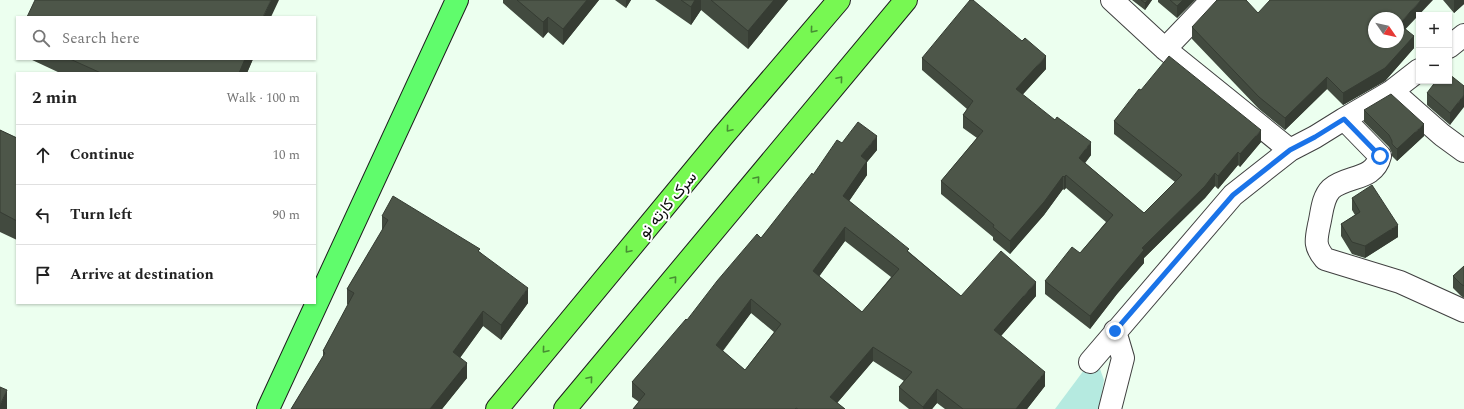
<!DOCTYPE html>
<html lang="en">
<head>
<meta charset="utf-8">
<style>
	:root { --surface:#fff; --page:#f6f6f6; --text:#222; --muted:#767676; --line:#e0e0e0 }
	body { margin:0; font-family:Spectral,Vazirmatn,serif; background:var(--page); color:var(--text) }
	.controls { position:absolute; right:12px; top:12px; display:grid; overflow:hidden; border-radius:0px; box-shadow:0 1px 3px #0004 }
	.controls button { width:36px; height:36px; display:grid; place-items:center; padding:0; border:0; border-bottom:1px solid var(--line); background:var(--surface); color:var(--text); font:20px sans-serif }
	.compass { position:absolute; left:1368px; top:12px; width:36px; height:36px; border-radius:50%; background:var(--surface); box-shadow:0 1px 3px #0004; rotate:124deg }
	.stop { position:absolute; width:12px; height:12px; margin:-9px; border:3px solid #1a73e8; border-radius:50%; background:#fff }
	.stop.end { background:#1a73e8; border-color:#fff; box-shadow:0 1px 4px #0008 }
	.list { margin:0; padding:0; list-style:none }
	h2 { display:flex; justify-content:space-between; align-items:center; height:52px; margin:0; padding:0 16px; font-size:17px }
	h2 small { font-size:13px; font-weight:400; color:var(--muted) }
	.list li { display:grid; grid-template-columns:26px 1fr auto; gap:12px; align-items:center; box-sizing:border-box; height:60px; padding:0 16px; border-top:1px solid var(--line) }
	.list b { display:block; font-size:15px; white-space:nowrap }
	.list em { font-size:13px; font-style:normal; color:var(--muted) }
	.icon { flex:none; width:22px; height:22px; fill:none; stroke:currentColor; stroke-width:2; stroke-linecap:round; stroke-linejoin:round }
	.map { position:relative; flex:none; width:1464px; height:409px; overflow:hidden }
	.search { position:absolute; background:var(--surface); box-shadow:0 1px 3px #0004; left:16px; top:16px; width:300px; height:44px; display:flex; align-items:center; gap:10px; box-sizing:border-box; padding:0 14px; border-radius:0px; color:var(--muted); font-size:15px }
	.panel { position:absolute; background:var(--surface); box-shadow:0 1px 3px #0004; left:16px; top:72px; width:300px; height:232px; border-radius:0px }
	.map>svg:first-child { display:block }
	.green { fill:#b5eae0 }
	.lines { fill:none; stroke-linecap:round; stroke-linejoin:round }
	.minor-casing { stroke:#404040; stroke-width:24 }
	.major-casing { stroke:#1e1e1e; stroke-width:24 }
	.highway-casing { stroke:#1e1e1e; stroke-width:24 }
	.minor { stroke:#fff; stroke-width:22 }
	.major { stroke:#60fc6c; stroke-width:22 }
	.highway { stroke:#77f852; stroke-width:22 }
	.wall { fill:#424a3f; fill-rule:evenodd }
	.shaded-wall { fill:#363c33 }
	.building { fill:#4d5649; stroke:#363c33; fill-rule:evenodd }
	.oneway { stroke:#478e33 }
	.route { stroke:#1a73e8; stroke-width:5 }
	.labels { text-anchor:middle; stroke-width:4; stroke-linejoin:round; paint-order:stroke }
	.street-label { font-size:16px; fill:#0d0d0d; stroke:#fff }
</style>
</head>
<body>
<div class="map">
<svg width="1464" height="409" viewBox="0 0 1464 409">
	<rect width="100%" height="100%" fill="#ecffef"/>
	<path class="green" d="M1090,362L1100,369L1104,380L1099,409H1055Z"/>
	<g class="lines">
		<g class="minor-casing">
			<path id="minor" d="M1112,0L1165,49L1290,150
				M1449,47L1464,35
				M1165,49L1212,0
				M1392,91L1442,135L1464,151
				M1344,119L1380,156C1374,181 1347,175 1331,189C1322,198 1322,213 1319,225C1316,240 1314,246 1325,259L1400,282L1464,311
				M1090,362L1233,195L1290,150L1315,137L1344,119L1392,91L1419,70
				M1110,409L1123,358L1115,331"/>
		</g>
		<g class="major-casing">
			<path id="major" d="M268,409L457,0"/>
		</g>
		<g class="highway-casing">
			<path id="highway" d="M497,409L722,137L839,0
				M565,409L906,0"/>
		</g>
		<use href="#minor" class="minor"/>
		<use href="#major" class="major"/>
		<use href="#highway" class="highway"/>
	</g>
	<path class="wall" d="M503,0H599L563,45L548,32L543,38L503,3Z
		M615,0H631L626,8Z
		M655,0H788L748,49L701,10L691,25Z
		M1132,0H1152L1145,10Z
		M1158,0H1195L1177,18L1158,2Z
		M1443,0H1464V4L1454,13Z
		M1258,13L1406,29L1414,48L1385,81L1343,105L1327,89L1285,130L1259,109L1192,39V27Z
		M922,58L1046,69L1022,95L1091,155L1085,163L1144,213L1175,182L1114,134V121L1141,90L1261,142L1240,167L1238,165L1218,189L1215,186L1205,198L1144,258V263L1117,294L1090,329L1045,294V281L1080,253L1106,222L1066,188L1064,190L1063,189L1044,215L1010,254L993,240V237L941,194V181L977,138L963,128V115L967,109L922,70Z
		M30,59H253L247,73H60Z
		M1464,86L1450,125L1427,105V93Z
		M1364,110L1424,136L1397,161L1392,156V153L1389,147L1364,122Z
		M0,130L17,138V240L0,232Z
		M842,143L877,150L867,162V175L849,201L961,296H1036L1001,336L1045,386L1027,409H945L937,403L932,409H909L899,401V387L904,381L873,361L837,403L845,409H633L639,402L632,397V382L761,238L813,175ZM845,241L891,277L862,312L819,276ZM751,313L774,332L745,370L723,351Z
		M1352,198L1398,237L1365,258L1352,254L1341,236V224L1355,215L1352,210Z
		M382,216L480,252L528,303L501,340L483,326L460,358L467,378L442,409H291L323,357V351L348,305L347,304V289L382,231Z
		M1464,266V298L1461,296L1453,288V276Z"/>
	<path class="shaded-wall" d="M271,0H279L271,17H263Z
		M587,0H599L563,45V29Z
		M626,0H631L626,8Z
		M695,0H701V10L691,25V7Z
		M774,0H788L748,49V31Z
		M1148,0H1152L1145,10V3Z
		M1183,0H1195L1177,18V6Z
		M1421,0H1433L1399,36V24Z
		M1454,0H1464V4L1454,13Z
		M548,17V32L543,38V22Z
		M1414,36V48L1385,81L1343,105V93Z
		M1046,56V69L1016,102V89Z
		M245,59H253L247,73H239Z
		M1327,77V89L1285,130V118Z
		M1464,95V107L1450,125V113Z
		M1424,124V136L1397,161V149Z
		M1261,130V142L1240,167V154Z
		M877,136V150L867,162V175L843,210V196L861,156Z
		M1091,142V155L1079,171V158Z
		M1238,152V165L1218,189V176Z
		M1215,173V186L1205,198L1144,258V263L1117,294L1090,329V316L1117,282L1142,248Z
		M1066,175V188L1064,190V177Z
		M1063,176V189L1044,215L1010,254V241Z
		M1398,225V237L1365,258V246Z
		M845,227V241L813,285V271Z
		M1036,282V296L994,344V330Z
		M528,288V303L501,340V325Z
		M751,299V313L716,359V345Z
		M483,311V326L453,367V352Z
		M873,347V361L832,409L830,397Z
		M467,363V378L442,409H430Z
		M1045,372V386L1027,409H1016Z
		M937,389V403L932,409H923V407Z
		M7,390V409H0V405Z"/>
	<path class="building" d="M35,0H271L263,17H27Z
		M517,0H587L563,29L548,17L543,22Z
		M681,0H695L691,7Z
		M711,0H774L748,31Z
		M970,0H973L1022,41L1025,38L1046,56L1016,89L1055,120L1057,117L1091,142L1079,158L1144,213L1182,175L1114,121L1139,89L1141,90L1169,56L1261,130L1240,154L1238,152L1218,176L1215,173L1205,186L1142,248L1144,250L1117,282L1090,316L1045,281L1072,247L1080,253L1113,215L1066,175L1064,177L1063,176L1044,202L1010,241L993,227L994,225L941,181L983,131L963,115L973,101L922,58Z
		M1141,0H1148L1145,3Z
		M1170,0H1183L1177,6Z
		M1217,0H1246L1258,13L1270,0H1421L1399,24L1414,36L1385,68L1343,93L1327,77L1285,118L1259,97L1192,27ZM1374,18H1398V42H1374Z
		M70,59H245L239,73H101Z
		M1449,74L1464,86V95L1450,113L1427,93L1436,81H1449Z
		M1391,94L1424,124L1397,149L1392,144V141L1389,135L1364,110Z
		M858,122L877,136L861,156L867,161L843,196L909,249L907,251L961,296L1001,251L1036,282L994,330L1045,372L1016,409H963L937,389L923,407L899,387L912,372L873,347L830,397L845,409H798L796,408L795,409H633L645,394L632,382L686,319L687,320L717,281L757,234L761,238L812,173L813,175L837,140L842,143ZM845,227L899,269L862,312L813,271ZM751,299L781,324L745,370L716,345Z
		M0,130L17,138V221L0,212Z
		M1372,185L1398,225L1365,246L1352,242L1341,224L1360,212L1352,198Z
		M393,196L480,249L478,251L528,288L501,325L483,311L453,352L467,363L430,409H291L325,353L323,351L354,293L347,289L388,220L382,216Z
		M1464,266V286L1461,284L1453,276Z
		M0,387L7,390L0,405Z"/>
	<defs><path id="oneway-chevron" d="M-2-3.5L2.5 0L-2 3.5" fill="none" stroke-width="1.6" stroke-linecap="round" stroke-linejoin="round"/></defs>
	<g class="oneway">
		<use href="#oneway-chevron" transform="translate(813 30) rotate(130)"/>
		<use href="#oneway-chevron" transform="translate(840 79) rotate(-50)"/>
		<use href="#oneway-chevron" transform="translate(729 129) rotate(130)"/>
		<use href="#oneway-chevron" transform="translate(757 179) rotate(-50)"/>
		<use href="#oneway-chevron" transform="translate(628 250) rotate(130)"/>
		<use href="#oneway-chevron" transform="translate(674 279) rotate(-50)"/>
		<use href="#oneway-chevron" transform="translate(545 350) rotate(130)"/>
		<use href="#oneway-chevron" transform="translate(590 379) rotate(-50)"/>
	</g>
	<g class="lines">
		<path class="route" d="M1115,331L1233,195L1290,150L1315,137L1344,119L1380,156"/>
	</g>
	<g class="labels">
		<g class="street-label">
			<text transform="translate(667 204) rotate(-50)" y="6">سرک کارته نو</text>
		</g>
	</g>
</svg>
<div class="controls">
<button>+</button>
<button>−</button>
</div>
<svg class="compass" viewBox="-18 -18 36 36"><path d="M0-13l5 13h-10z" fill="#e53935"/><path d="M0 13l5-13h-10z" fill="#767676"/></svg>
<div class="stop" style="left:1380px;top:156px"></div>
<div class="stop end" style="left:1115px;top:331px"></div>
<div class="search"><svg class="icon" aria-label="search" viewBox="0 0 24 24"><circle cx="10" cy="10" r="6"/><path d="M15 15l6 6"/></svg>Search here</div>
<section class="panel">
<h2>2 min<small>Walk · 100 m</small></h2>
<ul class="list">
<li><svg class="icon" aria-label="ahead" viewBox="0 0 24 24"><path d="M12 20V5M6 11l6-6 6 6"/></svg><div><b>Continue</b></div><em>10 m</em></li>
<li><svg class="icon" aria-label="left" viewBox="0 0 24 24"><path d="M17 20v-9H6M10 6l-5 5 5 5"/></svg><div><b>Turn left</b></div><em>90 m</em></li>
<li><svg class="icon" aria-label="arrive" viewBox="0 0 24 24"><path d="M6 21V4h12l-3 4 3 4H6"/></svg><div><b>Arrive at destination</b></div></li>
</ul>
</section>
</div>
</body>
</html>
